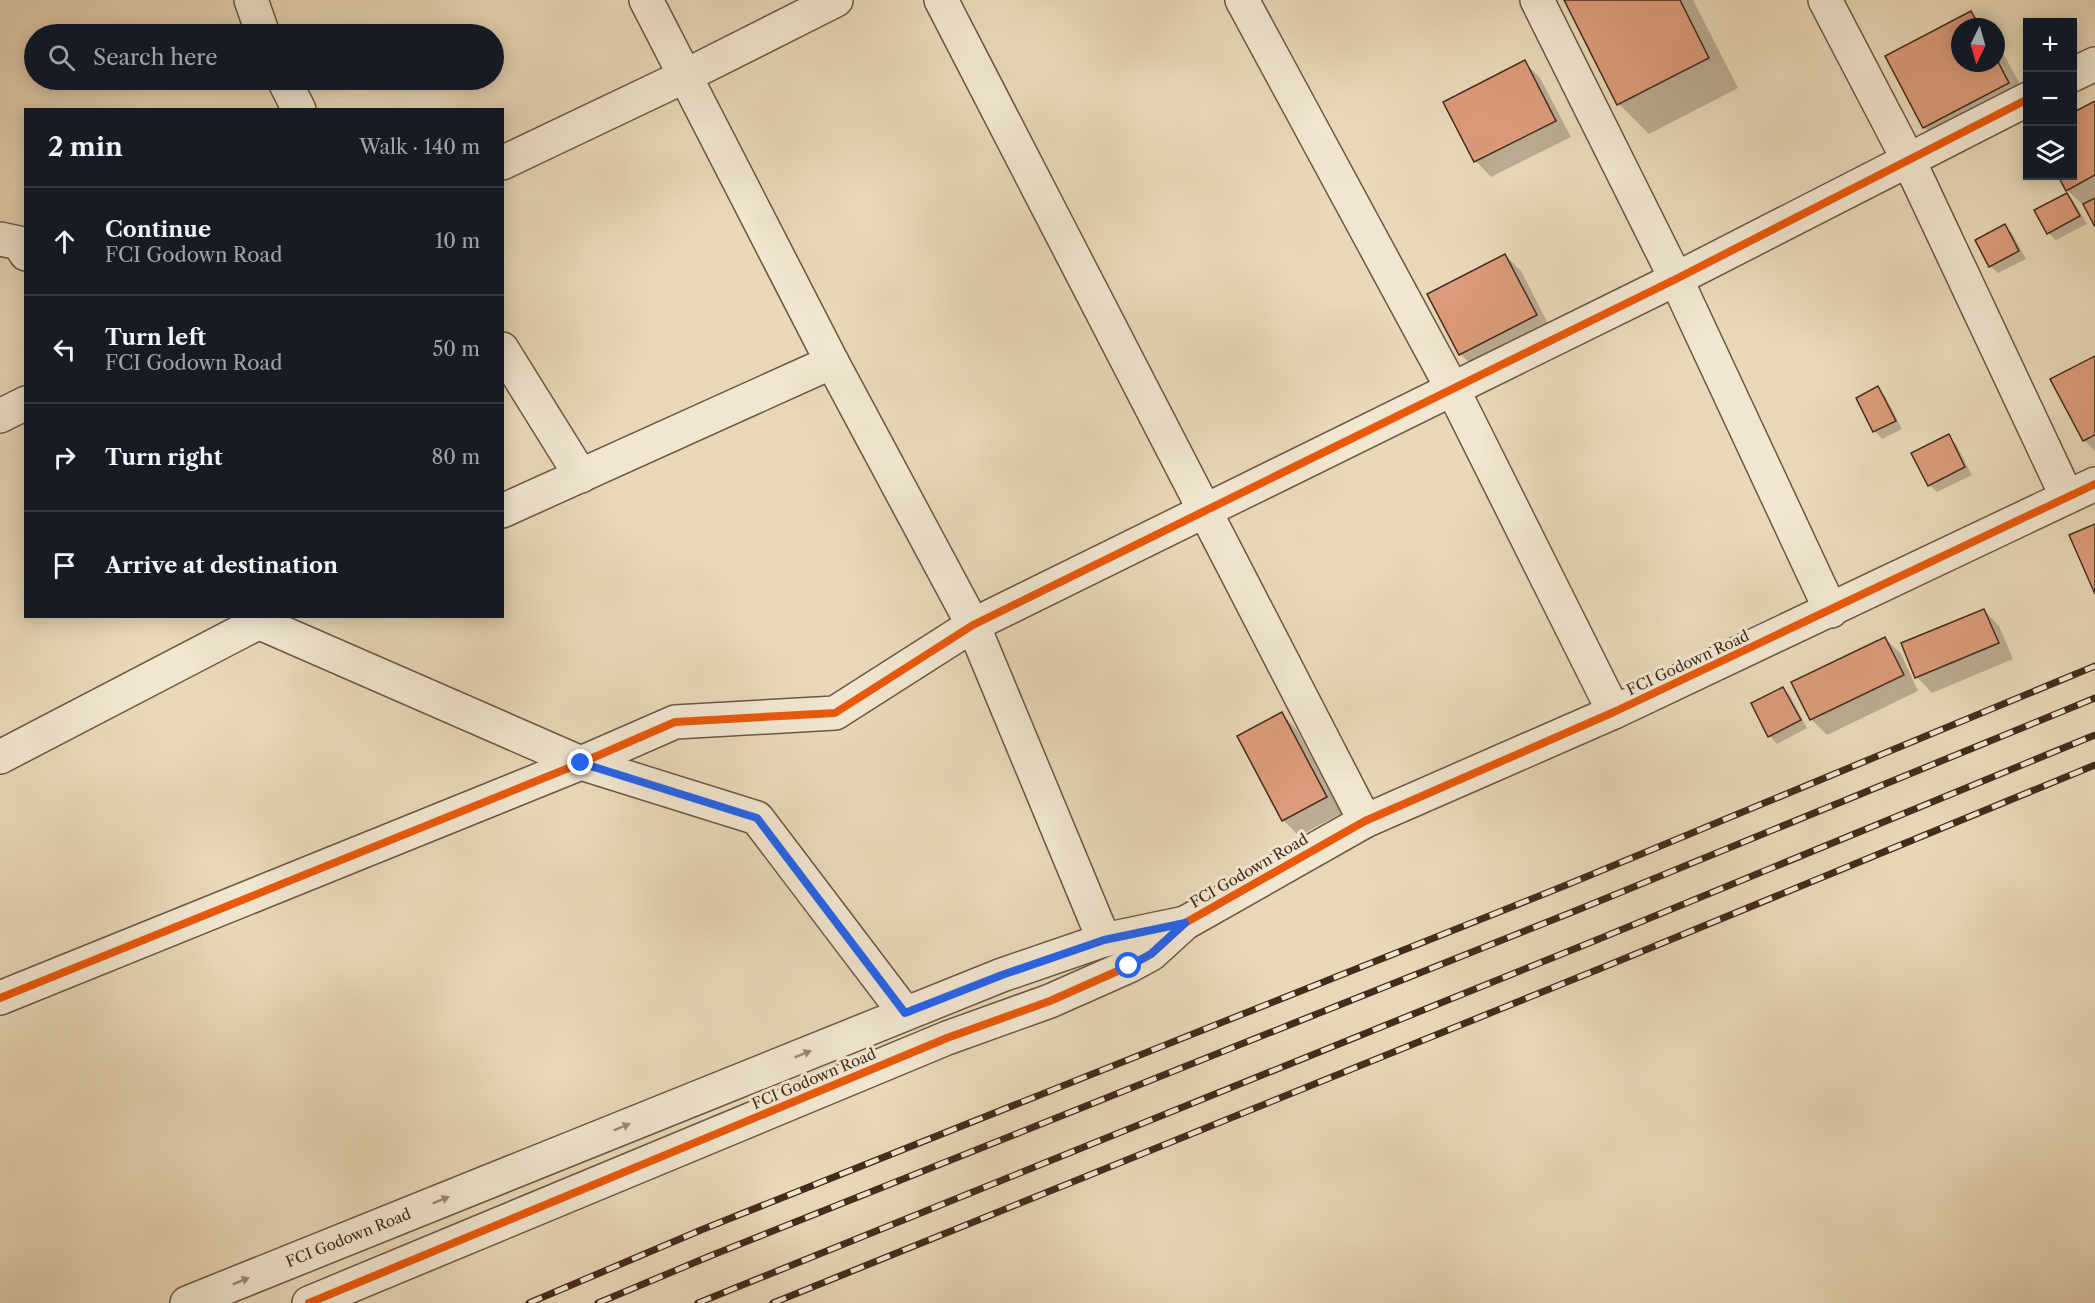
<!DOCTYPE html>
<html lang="en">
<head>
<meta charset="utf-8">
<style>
	:root { --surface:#171b24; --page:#20242c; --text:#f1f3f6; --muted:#9ea1a6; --line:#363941 }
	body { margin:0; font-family:"Libre Caslon Text",serif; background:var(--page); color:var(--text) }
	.controls { position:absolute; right:18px; top:18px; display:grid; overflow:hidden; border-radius:0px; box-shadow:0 3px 15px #0003 }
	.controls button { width:54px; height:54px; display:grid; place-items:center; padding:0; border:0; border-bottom:2px solid var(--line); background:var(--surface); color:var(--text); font:30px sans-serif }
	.compass { position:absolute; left:1951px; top:18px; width:54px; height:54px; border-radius:50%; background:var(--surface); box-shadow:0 3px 15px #0003; rotate:185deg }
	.stop { position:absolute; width:18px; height:18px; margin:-14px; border:4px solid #2563eb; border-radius:50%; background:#fff }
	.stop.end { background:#2563eb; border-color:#fff; box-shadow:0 2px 6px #0008 }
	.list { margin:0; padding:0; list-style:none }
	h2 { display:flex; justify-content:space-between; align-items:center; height:78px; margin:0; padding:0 24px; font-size:26px }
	h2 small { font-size:20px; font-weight:400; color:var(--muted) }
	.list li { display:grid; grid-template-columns:39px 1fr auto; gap:18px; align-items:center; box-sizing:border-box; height:108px; padding:0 24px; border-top:2px solid var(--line) }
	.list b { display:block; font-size:22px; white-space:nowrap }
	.list p { margin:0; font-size:20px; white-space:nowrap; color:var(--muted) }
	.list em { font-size:20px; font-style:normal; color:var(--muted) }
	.icon { flex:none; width:33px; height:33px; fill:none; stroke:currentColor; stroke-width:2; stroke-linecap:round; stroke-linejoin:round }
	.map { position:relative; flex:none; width:2095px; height:1303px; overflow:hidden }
	.search { position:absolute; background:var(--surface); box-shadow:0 3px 15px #0003; left:24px; top:24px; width:480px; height:66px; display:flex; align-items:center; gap:15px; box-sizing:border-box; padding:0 21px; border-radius:33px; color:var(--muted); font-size:22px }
	.panel { position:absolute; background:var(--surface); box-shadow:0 3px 15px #0003; left:24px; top:108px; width:480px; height:510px; border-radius:0px }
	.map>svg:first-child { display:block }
	.shadow { fill:#0003 }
	.building { fill:#dc9b7a; stroke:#442b1e; stroke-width:1.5 }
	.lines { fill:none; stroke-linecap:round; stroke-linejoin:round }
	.minor-casing { stroke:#6d5644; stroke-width:36 }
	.minor { stroke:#f1e6d0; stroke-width:33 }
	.rail-casing { stroke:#442b1e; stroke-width:7 }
	.rail { stroke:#f1e6d0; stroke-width:4.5; stroke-dasharray:14; stroke-linecap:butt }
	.cycleway-casing { stroke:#f1e6d0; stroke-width:11 }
	.cycleway { stroke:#e8590c; stroke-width:8 }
	.oneway { fill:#9a8877 }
	.route { stroke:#2563eb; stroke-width:8 }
	.labels { text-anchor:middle; stroke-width:6; stroke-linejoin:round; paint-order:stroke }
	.street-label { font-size:15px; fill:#442b1e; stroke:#f1e6d0 }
</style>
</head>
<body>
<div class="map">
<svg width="2095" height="1303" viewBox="0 0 2095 1303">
	<rect width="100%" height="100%" fill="#e9d8b7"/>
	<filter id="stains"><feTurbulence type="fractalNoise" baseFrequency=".00333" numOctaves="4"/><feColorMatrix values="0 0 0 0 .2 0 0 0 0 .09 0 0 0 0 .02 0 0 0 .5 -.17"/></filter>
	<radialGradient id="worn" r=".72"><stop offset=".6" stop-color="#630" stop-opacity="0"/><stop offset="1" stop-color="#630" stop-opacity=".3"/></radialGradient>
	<path class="shadow" d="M1565,0H1693L1738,88L1649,134L1619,104Z
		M1971,13L1985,27H1960V63H1996V40L2028,99L1948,150L1924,127L1887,56Z
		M1524,62L1540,78L1571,137L1491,177L1476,161L1445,103Z
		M2095,103V223L2085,204L2083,205L2067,190L2060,176H2072Z
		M2067,194L2074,202L2087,224L2056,240L2048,233Z
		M2005,226L2012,233L2026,259L1998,273L1990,266Z
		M1505,255L1521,271L1552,331L1476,369L1460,354Z
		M2095,357V433L2090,435V439L2095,436V451L2084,440Z
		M1878,388L1885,396L1902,429L1882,439L1875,431L1858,398Z
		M1948,436L1956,444L1972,475L1937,492L1929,485Z
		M1984,610L1999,626L2013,659L1932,693L1917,677Z
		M1885,638L1901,654L1918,691L1827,735L1811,719Z
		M1783,688L1790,696L1807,728L1777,744L1770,736L1753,703Z
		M1282,714L1297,730L1342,813L1299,836L1283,820Z"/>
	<path class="building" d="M1564,0H1680L1709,58L1617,105Z
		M1971,11L1980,27H1960V63H1996V58L2009,83L1923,128L1885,56Z
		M1525,60L1556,121L1474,162L1443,102Z
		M2095,101V175L2066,191L2058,176H2072V113Z
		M2067,193L2080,216L2047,234L2034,210Z
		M2095,198V227L2083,204Z
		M2005,224L2019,251L1989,267L1975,240Z
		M1505,254L1537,315L1459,355L1427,294Z
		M2095,356V435L2083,441L2050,379Z
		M1878,386L1896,421L1873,432L1856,398Z
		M1949,434L1965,467L1928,486L1911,453Z
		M2095,524V594L2069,535Z
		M1984,609L1999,643L1915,678L1901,643Z
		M1885,637L1904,675L1810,720L1791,682Z
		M1783,687L1801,720L1768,737L1751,703Z
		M1282,712L1327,797L1282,821L1237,736Z"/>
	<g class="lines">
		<g class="minor-casing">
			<g id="minor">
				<path d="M251,0L263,34"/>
				<path d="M646,0L832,362L973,625L1104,940"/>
				<path d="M941,0L1365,821"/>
				<path d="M1242,0L1453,390L1614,712"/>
				<path d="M1537,0L1676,279L1831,611"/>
				<path d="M1825,0L1909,161L2067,497"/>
				<path d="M2072,75L2095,64"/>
				<path d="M284,80L299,110"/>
				<path d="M502,163L685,76L836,0"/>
				<path d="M0,239L19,243L26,254"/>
				<path d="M502,349L581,476"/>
				<path d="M0,416L26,403"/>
				<path d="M502,511L832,362"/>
				<path d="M258,622L581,763L757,818L905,1013"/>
				<path d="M0,757L271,616"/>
				<path d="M0,998L581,763L675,722L835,713L973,625L1676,279L2028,99"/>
				<path id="s1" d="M187,1303L1002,975L1104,940L1185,923"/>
				<path d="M309,1303L947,1038L1050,1001L1129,966L1151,954L1185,923L1365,821L1614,712L2095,484"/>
			</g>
		</g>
		<use href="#minor" class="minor"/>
		<g class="rail-casing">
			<path id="rail" d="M529,1303L701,1230L1564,886L2095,666
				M598,1303L710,1256L1575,911L2095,698
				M698,1303L1594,941L2095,735
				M773,1303L1604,967L2095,765"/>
		</g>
		<use href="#rail" class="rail"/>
		<g class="cycleway-casing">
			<path id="cycleway" d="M0,998L581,763L675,722L835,713L973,625L1676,279L2028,99
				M309,1303L947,1038L1050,1001L1129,966L1151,954L1185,923L1365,821L1614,712L2095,484"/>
		</g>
		<use href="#cycleway" class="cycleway"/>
	</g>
	<defs><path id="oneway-solid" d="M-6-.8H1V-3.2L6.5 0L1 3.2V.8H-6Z" transform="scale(1.5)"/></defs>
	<g class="oneway">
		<use href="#oneway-solid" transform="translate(803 1054) rotate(-22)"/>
		<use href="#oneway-solid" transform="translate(622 1127) rotate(-22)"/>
		<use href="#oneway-solid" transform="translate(441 1200) rotate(-22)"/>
		<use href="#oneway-solid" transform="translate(241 1281) rotate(-22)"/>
	</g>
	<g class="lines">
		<path class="route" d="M581,763L757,818L905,1013L1002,975L1104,940L1185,923L1151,954L1129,966"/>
	</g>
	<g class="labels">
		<g class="street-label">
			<text transform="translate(1688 663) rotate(-25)" y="5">FCI Godown Road</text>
			<text transform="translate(1249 871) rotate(-30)" y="5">FCI Godown Road</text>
			<text transform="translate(814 1079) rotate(-23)" y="5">FCI Godown Road</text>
			<text dy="5" stroke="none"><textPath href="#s1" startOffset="174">FCI Godown Road</textPath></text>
		</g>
	</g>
	<rect width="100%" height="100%" filter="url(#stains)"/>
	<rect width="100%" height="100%" fill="url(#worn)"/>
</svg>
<div class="controls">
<button>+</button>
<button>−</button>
<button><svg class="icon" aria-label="layers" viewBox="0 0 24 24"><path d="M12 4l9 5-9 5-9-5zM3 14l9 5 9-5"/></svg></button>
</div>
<svg class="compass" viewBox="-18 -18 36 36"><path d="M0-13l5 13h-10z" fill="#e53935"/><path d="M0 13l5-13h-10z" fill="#9ea1a6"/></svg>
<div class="stop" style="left:1129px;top:966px"></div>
<div class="stop end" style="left:581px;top:763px"></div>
<div class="search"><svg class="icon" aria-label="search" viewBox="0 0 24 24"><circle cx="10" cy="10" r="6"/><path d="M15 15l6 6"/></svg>Search here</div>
<section class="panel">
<h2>2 min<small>Walk · 140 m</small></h2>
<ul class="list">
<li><svg class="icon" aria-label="ahead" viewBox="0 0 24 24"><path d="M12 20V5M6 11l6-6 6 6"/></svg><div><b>Continue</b><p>FCI Godown Road</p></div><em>10 m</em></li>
<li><svg class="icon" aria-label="left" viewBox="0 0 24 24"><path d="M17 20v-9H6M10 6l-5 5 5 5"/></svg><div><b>Turn left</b><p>FCI Godown Road</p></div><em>50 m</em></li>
<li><svg class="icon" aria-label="right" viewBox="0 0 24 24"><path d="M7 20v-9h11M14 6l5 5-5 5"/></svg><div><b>Turn right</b></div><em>80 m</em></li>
<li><svg class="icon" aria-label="arrive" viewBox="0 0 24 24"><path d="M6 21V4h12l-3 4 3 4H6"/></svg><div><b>Arrive at destination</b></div></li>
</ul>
</section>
</div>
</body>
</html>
